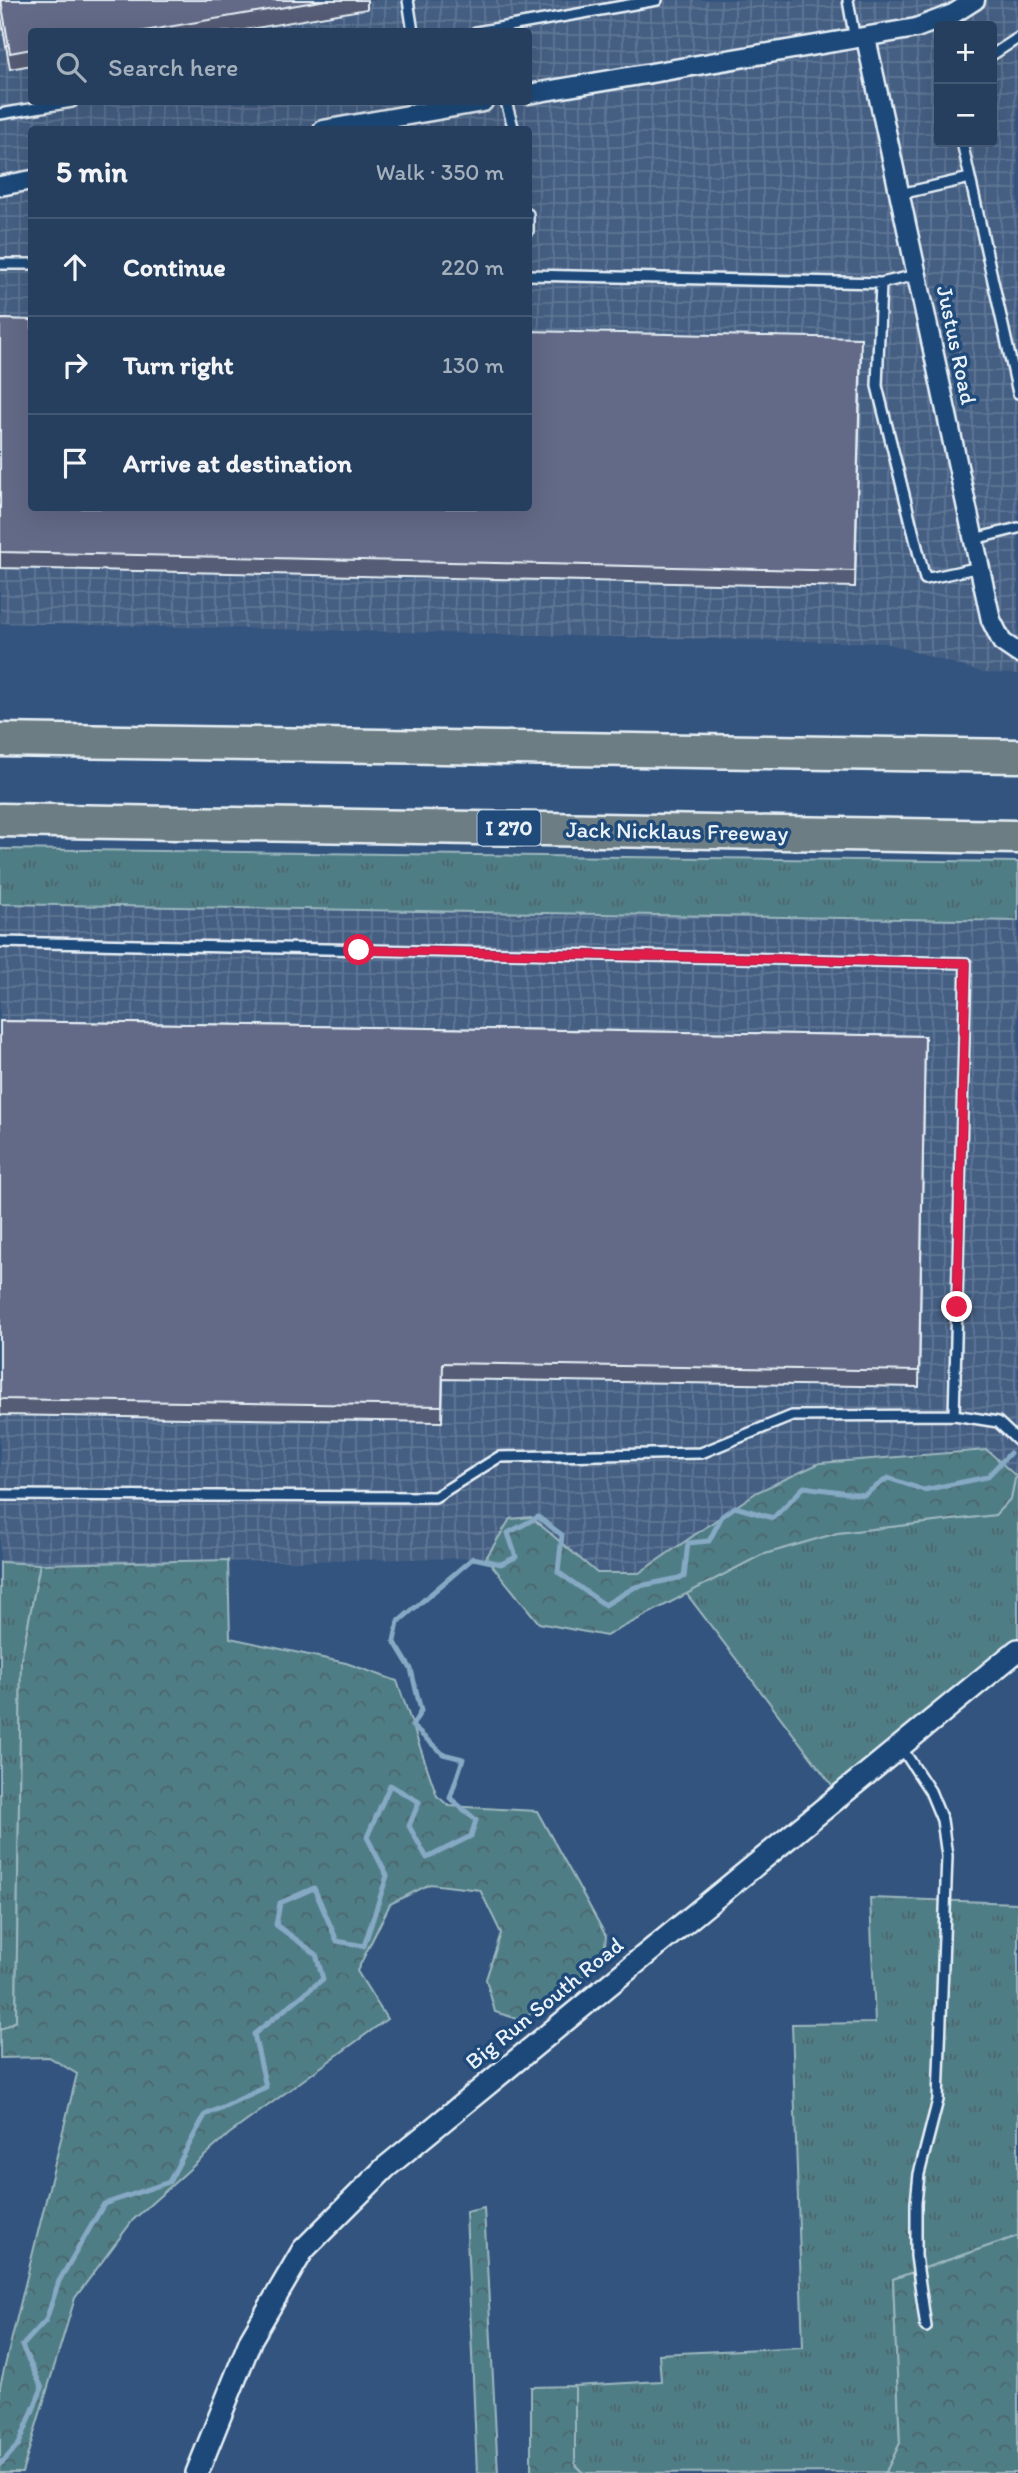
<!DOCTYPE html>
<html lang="en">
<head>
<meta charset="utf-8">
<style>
	:root { --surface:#263f5e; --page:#324a67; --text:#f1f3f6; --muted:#a4afbc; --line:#425873 }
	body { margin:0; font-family:Itim,sans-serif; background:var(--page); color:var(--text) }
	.controls { position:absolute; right:21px; top:21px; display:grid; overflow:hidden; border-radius:7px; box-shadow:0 7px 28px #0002 }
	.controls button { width:63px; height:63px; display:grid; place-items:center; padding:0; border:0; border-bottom:2px solid var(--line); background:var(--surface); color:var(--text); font:35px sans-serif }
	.stop { position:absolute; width:21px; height:21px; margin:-16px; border:5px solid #e11d48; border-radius:50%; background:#fff }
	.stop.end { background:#e11d48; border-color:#fff; box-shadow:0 2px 7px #0008 }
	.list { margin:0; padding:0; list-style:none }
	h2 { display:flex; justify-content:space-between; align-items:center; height:91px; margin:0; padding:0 28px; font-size:30px }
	h2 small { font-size:23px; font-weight:400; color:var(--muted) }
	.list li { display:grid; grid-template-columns:46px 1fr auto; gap:21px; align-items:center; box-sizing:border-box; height:98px; padding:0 28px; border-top:2px solid var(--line) }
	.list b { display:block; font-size:26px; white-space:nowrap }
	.list em { font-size:23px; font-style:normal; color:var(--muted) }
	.icon { flex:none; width:38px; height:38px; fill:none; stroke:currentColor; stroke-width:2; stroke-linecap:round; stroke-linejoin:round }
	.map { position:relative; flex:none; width:1018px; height:2473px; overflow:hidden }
	.search { position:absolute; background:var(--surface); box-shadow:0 7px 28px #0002; left:28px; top:28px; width:504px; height:77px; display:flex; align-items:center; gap:18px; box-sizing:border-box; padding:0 24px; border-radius:7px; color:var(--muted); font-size:26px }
	.panel { position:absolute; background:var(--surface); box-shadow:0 7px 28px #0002; left:28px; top:126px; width:504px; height:385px; border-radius:7px }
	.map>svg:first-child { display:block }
	.industrial { fill:url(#industrial-grid); fill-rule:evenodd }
	.grass { fill:url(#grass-tufts); stroke:#9cb7bf; stroke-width:2 }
	.forest { fill:url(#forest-crowns); stroke:#9cb7bf; stroke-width:2 }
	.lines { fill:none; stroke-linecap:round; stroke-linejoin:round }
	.stream { stroke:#86a9c4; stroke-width:5 }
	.service-casing { stroke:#e8f1f8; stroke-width:14 }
	.minor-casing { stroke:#e8f1f8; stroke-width:23 }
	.tertiary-casing { stroke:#e8f1f8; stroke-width:26 }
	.motorway-casing { stroke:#e8f1f8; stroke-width:37 }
	.service { stroke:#1f4a7a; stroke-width:9 }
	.minor { stroke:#1f4a7a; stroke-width:18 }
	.tertiary { stroke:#1f4a7a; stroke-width:21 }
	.motorway { stroke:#6d7d84; stroke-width:32 }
	.wall { fill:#555b74; stroke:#e8f1f8; stroke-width:2 }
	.building { fill:#636a87; stroke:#e8f1f8; stroke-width:2 }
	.route { stroke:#e11d48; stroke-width:9 }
	.labels { text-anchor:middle; stroke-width:7; stroke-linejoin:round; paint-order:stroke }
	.shield { fill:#1f4a7a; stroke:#acbfd2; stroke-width:2 }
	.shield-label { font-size:21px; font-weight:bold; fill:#e8f1f8 }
	.street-label { font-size:23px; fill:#e8f1f8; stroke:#1f4a7a }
</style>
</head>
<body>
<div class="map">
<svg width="1018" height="2473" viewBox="0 0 1018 2473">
	<defs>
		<pattern id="industrial-grid" width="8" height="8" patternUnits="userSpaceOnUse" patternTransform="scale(1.75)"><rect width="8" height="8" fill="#445e83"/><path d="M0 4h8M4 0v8" fill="none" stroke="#5f7695"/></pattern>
		<pattern id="grass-tufts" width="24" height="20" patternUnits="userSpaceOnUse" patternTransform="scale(1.75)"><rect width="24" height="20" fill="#507d86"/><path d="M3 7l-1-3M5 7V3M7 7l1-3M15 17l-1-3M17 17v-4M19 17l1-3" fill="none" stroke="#4c656b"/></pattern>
		<pattern id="forest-crowns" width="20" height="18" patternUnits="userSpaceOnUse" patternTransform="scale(1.75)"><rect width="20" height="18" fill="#507d86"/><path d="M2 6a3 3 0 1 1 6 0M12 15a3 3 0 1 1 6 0" fill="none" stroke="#4c656b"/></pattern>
	</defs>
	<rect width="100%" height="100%" fill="#33547e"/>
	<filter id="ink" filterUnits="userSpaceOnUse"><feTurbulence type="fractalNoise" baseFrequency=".0143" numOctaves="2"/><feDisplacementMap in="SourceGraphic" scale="14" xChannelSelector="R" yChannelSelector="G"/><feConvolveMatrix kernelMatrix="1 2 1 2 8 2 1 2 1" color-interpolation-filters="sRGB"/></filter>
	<g filter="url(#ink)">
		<path class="industrial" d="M0,0H1018V674L984,673L886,643L0,623ZM939,26H992V142H939ZM32,32H528V102H32ZM32,130H528V508H32Z
			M0,904L1018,921V1476L987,1450L757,1492L639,1573H597L531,1517L510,1519L486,1558L40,1564L0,1562Z"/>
		<path class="grass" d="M0,849L1018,862V921L0,904Z
			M1018,1476V1640L835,1789L686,1593L761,1555L837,1533L995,1515L1011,1498L1015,1479Z
			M0,1562L40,1564L21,1660L16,2021L0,2030Z
			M870,1898L1018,1903V2236L893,2279L900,2444L886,2472L584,2473L575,2464V2386L661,2381L659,2354L803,2347L792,2024L875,2023Z"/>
		<path class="forest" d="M987,1450L1017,1477L1015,1479L1011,1498L995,1515L837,1533L761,1555L606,1636L539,1623L486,1558L510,1519L531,1517L597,1573H639L757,1492L820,1463Z
			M228,1560L230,1638L346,1663L397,1681L437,1796L449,1806L537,1811L606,1936L603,1962L521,2020L495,2012L486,1979L501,1933L480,1890L430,1884L390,1904L357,1971L387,2019L229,2134L133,2220L75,2298L22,2473H0V2386L77,2074L49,2057L0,2058V2030L16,2021L21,1660L40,1564Z
			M484,2208L498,2473H477L466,2212Z
			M1018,2236V2473H883L886,2472L900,2443L893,2279Z
			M575,2386V2464L584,2473H531V2387Z"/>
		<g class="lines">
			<path class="stream" d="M0,2465L19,2444L42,2388L22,2346L46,2320L59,2281L104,2204L169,2182L205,2115L266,2087L254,2034L323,1979L316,1954L276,1925L280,1903L314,1888L337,1941L364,1946L387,1876L367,1837L390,1785L419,1802L409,1826L427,1858L471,1836L476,1820L450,1798L463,1759L443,1754L412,1726L421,1711L411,1669L394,1641L398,1622L473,1558L501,1564L516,1557L508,1533L538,1517L562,1535L558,1572L605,1605L635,1587L684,1577L688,1543L709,1541L722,1516L735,1507L773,1518L804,1487L864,1495L888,1478L924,1490L987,1477L1010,1453"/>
			<g class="service-casing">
				<path id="service" d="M408,0L413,32
					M848,0L855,40
					M476,32L657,0
					M992,55L1018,38
					M506,102L514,130
					M0,114L72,102
					M962,142L1018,393
					M900,194L970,178
					M528,214V231
					M0,264H32
					M528,275L881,283L877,386L925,579L980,567
					M881,283L917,275
					M974,539L1018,528
					M0,942L966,963L954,1415L998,1422L1018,1441
					M0,1495L435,1497L499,1457L701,1453L792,1416L954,1415
					M901,1747L930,1791L942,1820L947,1856L938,2100L919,2174L916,2203V2256L926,2327"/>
			</g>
			<g class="minor-casing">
				<path id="minor" d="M866,38L991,620L1002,642L1018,653
					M528,94L916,28L953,14L975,0
					M323,130L483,102
					M0,186L32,180"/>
			</g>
			<g class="tertiary-casing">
				<path id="tertiary" d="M197,2473L251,2339L303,2250L385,2168L1018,1650"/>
			</g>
			<g class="motorway-casing">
				<path id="motorway" d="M0,740L1018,756
					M0,820L1018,837"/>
			</g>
			<use href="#service" class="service"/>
			<use href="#minor" class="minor"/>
			<use href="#tertiary" class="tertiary"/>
			<use href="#motorway" class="motorway"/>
		</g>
		<path class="wall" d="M0,0H367V9L233,32H32V65L10,69L0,11Z
			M0,319L861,354L855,587L0,568Z
			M0,1021L925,1036L919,1387L443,1379L442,1422L0,1415Z"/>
		<path class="building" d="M1,0H326L139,32H32V49L10,53Z
			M0,319L32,320V508H528V331L861,338L855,571L0,552Z
			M0,1021L925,1036L919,1371L443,1363L442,1406L0,1399Z"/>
	</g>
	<g class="lines" filter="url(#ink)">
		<path class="route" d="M359,950L966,963L957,1307"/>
	</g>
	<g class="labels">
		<rect class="shield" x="477.5" y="810.5" width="63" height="35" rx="5"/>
		<g class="shield-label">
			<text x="509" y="835">I 270</text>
		</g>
		<g class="street-label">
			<text transform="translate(957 345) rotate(78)" y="8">Justus Road</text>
			<text transform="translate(677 831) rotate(1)" y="8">Jack Nicklaus Freeway</text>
			<text transform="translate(544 2003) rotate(-39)" y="8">Big Run South Road</text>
		</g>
	</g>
</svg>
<div class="controls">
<button>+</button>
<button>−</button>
</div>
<div class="stop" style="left:359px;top:950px"></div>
<div class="stop end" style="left:957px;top:1307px"></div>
<div class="search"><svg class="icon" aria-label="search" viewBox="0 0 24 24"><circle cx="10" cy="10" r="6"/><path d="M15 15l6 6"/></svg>Search here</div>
<section class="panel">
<h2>5 min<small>Walk · 350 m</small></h2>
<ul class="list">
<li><svg class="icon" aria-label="ahead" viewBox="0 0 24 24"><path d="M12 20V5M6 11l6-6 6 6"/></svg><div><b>Continue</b></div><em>220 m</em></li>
<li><svg class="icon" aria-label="right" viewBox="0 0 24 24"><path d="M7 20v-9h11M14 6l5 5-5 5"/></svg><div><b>Turn right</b></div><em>130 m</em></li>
<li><svg class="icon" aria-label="arrive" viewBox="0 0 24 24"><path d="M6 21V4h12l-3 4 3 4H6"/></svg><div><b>Arrive at destination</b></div></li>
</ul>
</section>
</div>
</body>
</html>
